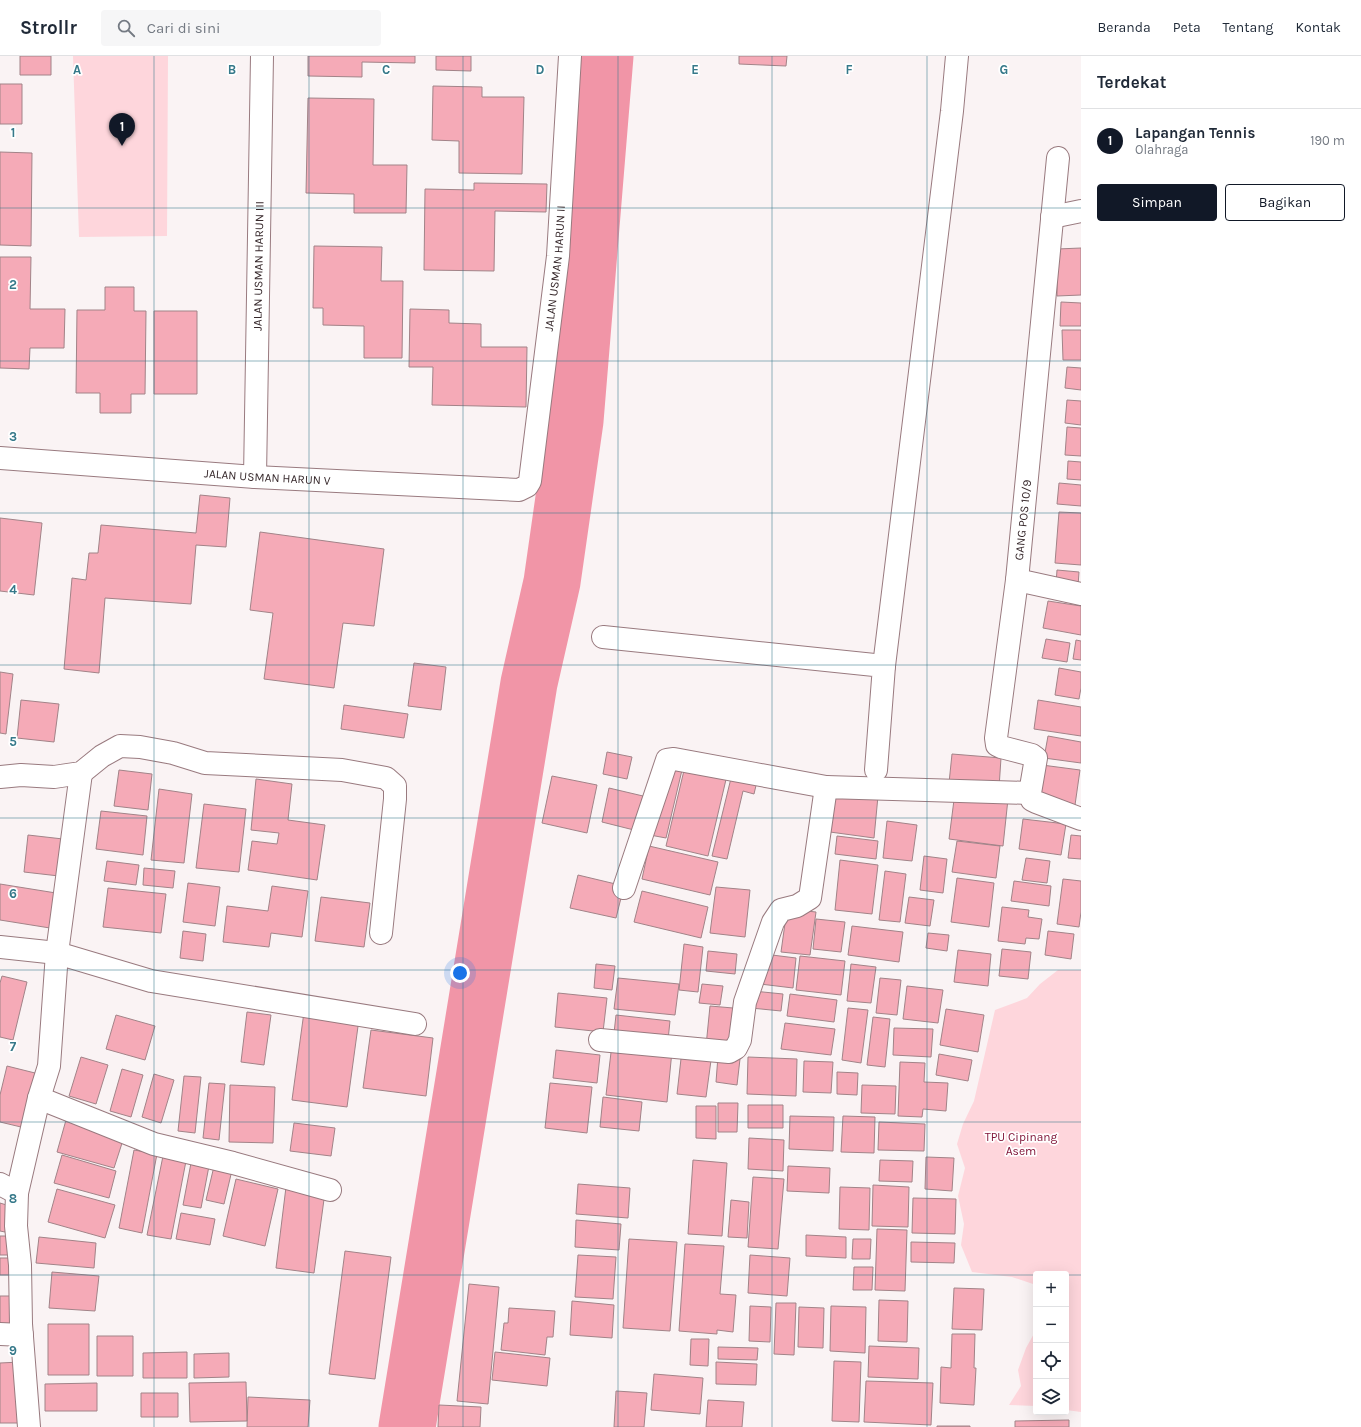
<!DOCTYPE html>
<html lang="id">
<head>
<meta charset="utf-8">
<style>
	:root { --surface:#fff; --page:#f6f6f7; --text:#1f2937; --muted:#747a83; --line:#e0e1e3; --accent:#111827 }
	body { margin:0; font-family:Karla,sans-serif; background:var(--page); color:var(--text) }
	.controls { position:absolute; right:12px; bottom:12px; display:grid; overflow:hidden; border-radius:4px; box-shadow:0 4px 16px #0002 }
	.controls button { width:36px; height:36px; display:grid; place-items:center; padding:0; border:0; border-bottom:1px solid var(--line); background:var(--surface); color:var(--text); font:20px sans-serif }
	.you { position:absolute; left:460px; top:917px; width:14px; height:14px; margin:-10px; border:3px solid #fff; border-radius:50%; background:#1a73e8; box-shadow:0 0 0 6px #1a73e833 }
	.badge { display:grid; place-items:center; width:26px; height:26px; border-radius:50%; background:var(--accent); color:#fff; font-size:13px; font-weight:700 }
	.pin { position:absolute; translate:-50% -33px; filter:drop-shadow(0 1px 2px #0008) }
	.pin::after { content:''; position:absolute; top:21px; width:14px; height:12px; background:inherit; clip-path:polygon(0 0,100% 0,50% 100%) }
	.list { margin:0; padding:0; list-style:none }
	h2 { display:flex; justify-content:space-between; align-items:center; height:52px; margin:0; padding:0 16px; font-size:17px }
	h2 small { font-size:13px; font-weight:400; color:var(--muted) }
	.list li { display:grid; grid-template-columns:26px 1fr auto; gap:12px; align-items:center; box-sizing:border-box; height:64px; padding:0 16px; border-top:1px solid var(--line) }
	.list b { display:block; font-size:15px; white-space:nowrap }
	.list p { margin:0; font-size:13px; white-space:nowrap; color:var(--muted) }
	.list em { font-size:13px; font-style:normal; color:var(--muted) }
	.actions { display:flex; gap:8px; padding:12px 16px }
	.actions a { flex:1; padding:9px 0; border:1px solid var(--accent); border-radius:4px; text-align:center; font-size:14px; color:var(--accent) }
	.actions .main { background:var(--accent); color:#fff }
	.icon { flex:none; width:22px; height:22px; fill:none; stroke:currentColor; stroke-width:2; stroke-linecap:round; stroke-linejoin:round }
	.map { position:relative; flex:none; width:1081px; height:1371px; overflow:hidden }
	header { display:flex; align-items:center; gap:24px; box-sizing:border-box; height:56px; padding:0 20px; background:var(--surface); border-bottom:1px solid var(--line) }
	header strong { font-size:19px }
	nav { display:flex; gap:22px; margin-inline-start:auto; font-size:14px }
	.search { width:280px; height:36px; background:var(--page); display:flex; align-items:center; gap:10px; box-sizing:border-box; padding:0 14px; border-radius:4px; color:var(--muted); font-size:15px }
	main { display:flex }
	aside { flex:1; background:var(--surface) }
	.map>svg:first-child { display:block }
	.green { fill:#fed6dc }
	.lines { fill:none; stroke-linecap:round; stroke-linejoin:round }
	.river { stroke:#f195a7; stroke-width:57 }
	.building { fill:#f5aab7; stroke:#a28388 }
	.street-casing { stroke:#997a7f; stroke-width:24 }
	.street { stroke:#fff; stroke-width:22 }
	.grid { fill:none; stroke:#36798a; stroke-width:1; stroke-opacity:0.55 }
	.labels { text-anchor:middle; stroke-width:3.5; stroke-linejoin:round; paint-order:stroke }
	.street-label { font-size:12px; fill:#37292c; stroke:#fff }
	.park-label { font-size:12px; fill:#811639; stroke:#fff }
	.grid-label { font-size:13px; text-anchor:middle; font-weight:bold; fill:#36798a; stroke:#fff; stroke-width:3.5; stroke-linejoin:round; paint-order:stroke }
</style>
</head>
<body>
<header>
<strong>Strollr</strong>
<div class="search"><svg class="icon" aria-label="search" viewBox="0 0 24 24"><circle cx="10" cy="10" r="6"/><path d="M15 15l6 6"/></svg>Cari di sini</div>
<nav><a>Beranda</a><a>Peta</a><a>Tentang</a><a>Kontak</a></nav>
</header>
<main>
<div class="map">
<svg width="1081" height="1371" viewBox="0 0 1081 1371">
	<rect width="100%" height="100%" fill="#faf3f4"/>
	<path class="green" d="M73,0H168L167,180L79,181Z
		M1058,914H1081V1356L1066,1354V1218H1036V1229L1012,1221L972,1216L961,1189L964,1168L958,1140L965,1112L957,1088L963,1068L974,1045L995,954L1027,942L1040,928Z
		M1036,1274V1350L1009,1349L1021,1330L1018,1314L1026,1292Z"/>
	<g class="lines">
		<path class="river" d="M407,1371L529,627L552,526L575,365L605,0"/>
	</g>
	<path class="building" d="M20,0H51V19H20Z
		M308,0H415V7L362,6V21L308,20Z
		M436,0H471V15L436,14Z
		M739,0H787L786,10L739,8Z
		M0,28H22V68H0Z
		M433,30L482,31V41H524L522,118L459,117V85L432,84Z
		M308,42L374,43L373,109H407L406,157H354V138L306,137Z
		M0,96L32,97L31,190L0,189Z
		M474,127L547,128L546,156L495,155L494,215L424,214L425,133L474,134Z
		M314,190L382,191L381,225H403L402,302H364V270L323,269V252H313Z
		M1081,192V239L1057,240V193Z
		M0,201H31L30,253H65L64,292H30L29,313L0,312Z
		M105,231H134V255H146L145,338H131V357H100V337H76L77,254H105Z
		M1061,246L1081,247V270H1060Z
		M410,253L449,254V267L481,268V291H527L526,351L432,349L433,311H409Z
		M154,255H197V338H154Z
		M1062,274H1081V304H1063Z
		M1067,311L1081,312V334L1065,332Z
		M1067,344L1081,345V369L1065,367Z
		M1067,371L1081,372V400L1065,399Z
		M1068,405L1081,406V424L1067,423Z
		M1059,427L1081,429V450L1057,448Z
		M200,439L230,442L226,491L196,489L191,548L105,542L99,617L64,613L72,522L86,524L89,497H98L101,469L196,477Z
		M1059,456L1081,457V509L1055,507Z
		M0,462L42,467L34,539L0,535Z
		M260,476L384,493L374,570L343,567L334,632L264,623L273,557L250,554Z
		M1057,514L1079,516L1078,530L1056,528Z
		M1048,545L1081,550V579L1043,572Z
		M1046,583L1070,587L1067,606L1042,602Z
		M1076,584L1081,585V604L1073,603Z
		M414,607L446,611L441,654L408,650Z
		M1059,612L1081,616V632L1079,643L1055,639Z
		M0,616L13,618L6,678L0,677Z
		M21,644L59,648L54,686L17,682Z
		M1038,644L1081,651V680L1034,673Z
		M344,649L408,658L404,682L341,673Z
		M1048,680L1081,686V707L1044,702Z
		M607,696L632,701L627,723L603,718Z
		M952,698L1001,702L999,732L949,727Z
		M686,706L728,715L708,800L666,790Z
		M1042,709L1080,714L1075,749L1037,743Z
		M666,710L682,714L666,782L650,779Z
		M119,714L152,718L148,754L114,750Z
		M733,714L758,721L754,738L743,735L727,803L712,800Z
		M552,720L597,729L587,777L542,767Z
		M256,723L292,728L288,764L325,769L317,824L248,814L252,785L277,788L279,777L251,774Z
		M609,732L643,740L634,774L602,766Z
		M159,733L192,738L184,807L151,804Z
		M836,734L878,740L874,782L830,776Z
		M955,736L1008,743L1003,790L949,783Z
		M204,748L246,753L239,816L196,812Z
		M101,755L147,760L143,799L96,793Z
		M1023,763L1066,768L1061,799L1019,793Z
		M887,765L917,769L912,805L883,802Z
		M28,779L63,783L59,820L24,816Z
		M1071,779L1081,780V803L1068,802Z
		M837,780L878,785L876,803L835,798Z
		M957,785L1000,790L996,822L952,816Z
		M649,790L718,806L710,839L642,823Z
		M924,800L947,803L943,837L920,834Z
		M1026,802L1050,805L1047,827L1022,824Z
		M840,804L878,809L872,858L835,854Z
		M107,805L139,809L136,829L104,825Z
		M144,812L175,815L173,832L143,829Z
		M885,815L906,818L900,866L879,864Z
		M578,819L624,830L616,862L570,852Z
		M957,822L994,827L989,871L951,866Z
		M1063,823L1081,825V856L1079,871L1057,868Z
		M1014,825L1051,830L1049,850L1011,845Z
		M188,827L220,831L215,870L183,866Z
		M0,828L56,837L50,872L0,864Z
		M272,830L308,835L302,881L271,877L269,891L223,886L227,850L268,855Z
		M716,831L750,834L745,881L710,877Z
		M108,832L166,838L161,877L103,871Z
		M642,835L708,851L701,882L634,866Z
		M321,841L370,847L364,891L315,885Z
		M909,841L934,844L930,870L905,867Z
		M1002,851L1029,854L1028,861L1042,863L1039,883L1026,882L1025,888L998,885Z
		M787,853L816,856L810,899L781,896Z
		M816,863L845,866L841,896L813,893Z
		M852,870L903,876L899,906L848,899Z
		M183,875L206,878L203,905L180,902Z
		M1048,875L1074,878L1071,903L1045,899Z
		M928,877L949,879L947,895L926,892Z
		M684,888L703,891L698,936L679,934Z
		M1002,893L1031,896L1028,923L999,920Z
		M958,894L991,898L988,930L954,926Z
		M708,895L737,898L735,918L706,915Z
		M764,898L796,902L793,932L760,928Z
		M800,900L845,905L841,939L796,934Z
		M596,908L615,910L612,934L594,932Z
		M851,908L876,911L871,947L847,945Z
		M2,920L27,926L13,984L0,981V927Z
		M618,922L679,928L675,959L614,953Z
		M880,922L901,924L897,959L876,957Z
		M702,928L723,930L720,949L699,947Z
		M907,930L943,934L938,967L903,963Z
		M753,935L783,938L781,955L751,952Z
		M558,937L607,942L603,976L555,971Z
		M790,938L837,944L834,966L787,960Z
		M710,950L733,952L728,993L706,990Z
		M848,952L868,954L861,1007L842,1004Z
		M946,953L984,959L978,996L940,989Z
		M247,956L271,959L264,1009L241,1006Z
		M304,956L359,963L347,1051L292,1044Z
		M116,959L155,970L145,1004L106,993Z
		M616,959L670,965L668,984L614,977Z
		M873,961L890,963L885,1011L867,1009Z
		M785,967L835,973L831,999L781,993Z
		M894,972L933,973L931,1001L893,999Z
		M371,974L433,982L426,1040L363,1032Z
		M612,988L672,995L667,1046L606,1039Z
		M556,994L600,999L597,1027L553,1022Z
		M682,994L712,997L706,1041L677,1038Z
		M939,998L972,1004L968,1025L936,1019Z
		M718,1000L740,1003L737,1029L716,1026Z
		M81,1001L108,1009L96,1048L69,1040Z
		M748,1001L797,1003L796,1040L747,1038Z
		M804,1005L833,1006L831,1037L803,1036Z
		M900,1006L925,1007L924,1026L948,1027L946,1055L923,1053L922,1061L898,1060Z
		M7,1010L35,1017L21,1071L0,1066V1039Z
		M122,1013L143,1019L131,1061L110,1055Z
		M837,1016L858,1017L857,1039L837,1038Z
		M154,1018L174,1024L161,1067L142,1061Z
		M184,1020L201,1021L195,1077L178,1075Z
		M209,1027L225,1028L219,1084L203,1082Z
		M550,1027L592,1031L587,1077L545,1072Z
		M230,1029L275,1031L273,1087L229,1086Z
		M862,1029L896,1030L895,1058L861,1057Z
		M603,1041L642,1046L639,1075L600,1071Z
		M718,1047H738L737,1076H718Z
		M748,1049H783V1072H748Z
		M696,1050H716V1083L696,1082Z
		M790,1060L834,1061L833,1095L789,1093Z
		M843,1060L875,1061L874,1097L841,1096Z
		M66,1064L124,1081L114,1112L57,1096Z
		M879,1066L925,1068L924,1095L878,1094Z
		M294,1067L335,1072L331,1100L290,1095Z
		M749,1082L784,1084L783,1115L748,1113Z
		M134,1094L157,1098L142,1177L119,1172Z
		M62,1099L116,1115L109,1142L54,1127Z
		M163,1100L186,1105L171,1183L147,1179Z
		M926,1101L954,1102L952,1135L925,1133Z
		M693,1104L727,1107L722,1180L688,1178Z
		M880,1104L913,1105L912,1126L879,1125Z
		M215,1106L233,1110L224,1148L206,1144Z
		M191,1107L209,1110L201,1152L183,1149Z
		M788,1110L830,1112L829,1137L787,1135Z
		M753,1121L784,1123L778,1193L748,1191Z
		M236,1123L278,1133L265,1190L223,1180Z
		M578,1128L630,1132L628,1162L576,1158Z
		M873,1129L909,1131L908,1171L872,1170Z
		M286,1131L325,1136L314,1217L276,1212Z
		M840,1131L870,1132L869,1174L839,1173Z
		M57,1133L115,1149L105,1182L48,1166Z
		M913,1142L956,1143L955,1178L912,1177Z
		M731,1144L749,1146L747,1182L728,1181Z
		M0,1147L13,1151L5,1176L0,1175Z
		M181,1157L215,1163L210,1189L176,1183Z
		M576,1164L621,1168L619,1194L575,1191Z
		M877,1173L907,1174L905,1235L875,1234Z
		M806,1179L846,1181V1202L806,1200Z
		M0,1180H14V1199H0Z
		M39,1181L96,1187L94,1212L36,1207Z
		M629,1183L677,1186L670,1275L623,1272Z
		M853,1183H871L870,1203H852Z
		M911,1186L955,1187L954,1207L911,1206Z
		M685,1188L724,1190L720,1238L736,1239L733,1276L717,1274V1278L679,1275Z
		M345,1195L391,1201L375,1323L329,1318Z
		M578,1199L616,1201L613,1243L575,1241Z
		M750,1199L790,1202L787,1240L748,1237Z
		M0,1202H15V1219H0Z
		M854,1211H873L872,1234H853Z
		M52,1216L99,1220L95,1255L49,1252Z
		M469,1228L499,1231L488,1348L457,1345Z
		M954,1232L984,1233L982,1274L952,1273Z
		M0,1240H19V1274H0Z
		M879,1244L908,1245L907,1286L878,1285Z
		M572,1245L614,1249L612,1282L570,1279Z
		M776,1247H796L794,1299L774,1298Z
		M750,1250L771,1251L770,1286L749,1285Z
		M831,1250L866,1251L865,1297L830,1295Z
		M799,1251L824,1252L823,1292L798,1291Z
		M509,1252L555,1255L553,1281H547L545,1299L501,1294L504,1267H508Z
		M48,1268H89V1319H48Z
		M952,1278H975L974,1312H976L974,1349L940,1347L941,1311L951,1312Z
		M97,1280H133V1320H97Z
		M691,1283H709L708,1310L690,1309Z
		M869,1290L919,1292L918,1323L868,1321Z
		M718,1291L758,1292L757,1304L718,1303Z
		M187,1296V1322H143V1297Z
		M495,1296L550,1302L547,1330L492,1324Z
		M229,1297V1321L194,1322V1298Z
		M834,1305L861,1306L859,1366L832,1365Z
		M20,1306L21,1367H0V1307Z
		M716,1306L757,1308L756,1329L716,1328Z
		M654,1318L703,1322L700,1358L651,1354Z
		M866,1325L933,1327L931,1369L864,1366Z
		M246,1326L247,1365L190,1366L189,1327Z
		M97,1327V1355H45V1328Z
		M616,1335L647,1337L644,1371H614Z
		M141,1337H178V1361H141Z
		M248,1341L310,1344L308,1371H247Z
		M708,1344L744,1346L742,1371H706Z
		M439,1349L481,1351L480,1371H438Z
		M1069,1364V1371H1015V1365Z
		M937,1370H970V1371H937Z"/>
	<g class="lines">
		<g class="street-casing">
			<g id="street">
				<path d="M1058,102L1017,524L996,682L997,689L1001,691L1032,699L1036,702L1030,737L1032,744L1036,746L1081,763"/>
				<path d="M1052,161L1081,155"/>
				<path id="s1" d="M0,402L255,421L519,434L527,430L530,425L558,200L570,0"/>
				<path id="s2" d="M255,421L262,0"/>
				<path d="M1017,524L1081,538"/>
				<path d="M603,581L884,610L876,714"/>
				<path d="M884,610L952,55L957,0"/>
				<path d="M0,721L21,719L54,721L81,717L102,700L120,690L140,691L173,697L205,707L342,714L386,722L395,730V743L381,877"/>
				<path d="M624,832L667,704L674,703L826,731"/>
				<path d="M0,891L57,897L151,925L415,968"/>
				<path d="M600,984L729,996L736,992L740,984L745,946L773,866L781,854L797,850L810,842L826,731L1030,737"/>
				<path d="M39,1042L154,1088L233,1107L330,1134"/>
				<path d="M0,1128L17,1137"/>
				<path d="M0,1278L22,1279"/>
				<path d="M29,1371L21,1268L20,1209L16,1170L17,1137L39,1042L49,1010L57,897L81,717"/>
			</g>
		</g>
		<use href="#street" class="street"/>
	</g>
	<path class="grid" d="M154,0V1371M309,0V1371M463,0V1371M618,0V1371M772,0V1371M927,0V1371M0,152H1081M0,305H1081M0,457H1081M0,609H1081M0,762H1081M0,914H1081M0,1066H1081M0,1219H1036M1066,1219H1081"/>
	<g class="labels">
		<g class="street-label">
			<text dy="4" stroke="none"><textPath href="#s2" startOffset="211">JALAN USMAN HARUN III</textPath></text>
			<text dy="4" stroke="none"><textPath href="#s1" startOffset="749">JALAN USMAN HARUN II</textPath></text>
			<text dy="4" stroke="none"><textPath href="#s1" startOffset="268">JALAN USMAN HARUN V</textPath></text>
			<text transform="translate(1023 464) rotate(-84)" y="4">GANG POS 10/9</text>
		</g>
		<g class="park-label">
			<text x="1021" y="1085">TPU Cipinang<tspan x="1021" dy="14">Asem</tspan></text>
		</g>
	</g>
	<g class="grid-label">
		<text x="77" y="18">A</text>
		<text x="232" y="18">B</text>
		<text x="386" y="18">C</text>
		<text x="540" y="18">D</text>
		<text x="695" y="18">E</text>
		<text x="849" y="18">F</text>
		<text x="1004" y="18">G</text>
		<text x="13" y="81">1</text>
		<text x="13" y="233">2</text>
		<text x="13" y="385">3</text>
		<text x="13" y="538">4</text>
		<text x="13" y="690">5</text>
		<text x="13" y="842">6</text>
		<text x="13" y="995">7</text>
		<text x="13" y="1147">8</text>
		<text x="13" y="1299">9</text>
	</g>
</svg>
<div class="controls">
<button>+</button>
<button>−</button>
<button><svg class="icon" aria-label="locate" viewBox="0 0 24 24"><circle cx="12" cy="12" r="6"/><path d="M12 2v4M12 18v4M2 12h4M18 12h4"/></svg></button>
<button><svg class="icon" aria-label="layers" viewBox="0 0 24 24"><path d="M12 4l9 5-9 5-9-5zM3 14l9 5 9-5"/></svg></button>
</div>
<div class="you"></div>
<div class="pin badge" style="left:122px;top:90px">1</div>
</div>
<aside>
<h2>Terdekat<small></small></h2>
<ul class="list">
<li><span class="badge">1</span><div><b>Lapangan Tennis</b><p>Olahraga</p></div><em>190 m</em></li>
</ul>
<div class="actions"><a class="main">Simpan</a><a>Bagikan</a></div>
</aside>
</main>
</body>
</html>
